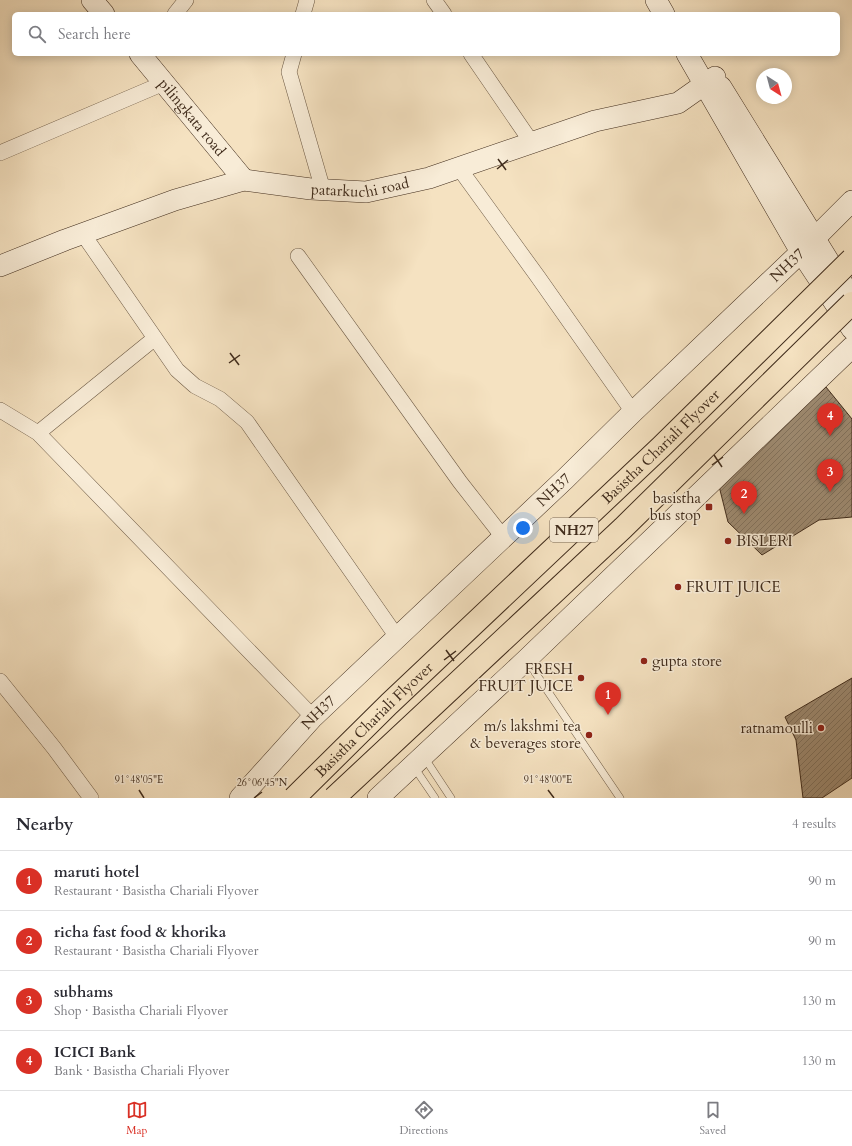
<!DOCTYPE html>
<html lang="en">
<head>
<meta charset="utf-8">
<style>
	:root { --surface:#fff; --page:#f7f7f7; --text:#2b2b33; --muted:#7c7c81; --line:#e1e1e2; --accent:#d93025 }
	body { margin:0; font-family:Cardo,serif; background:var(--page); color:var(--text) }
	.compass { position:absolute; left:756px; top:68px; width:36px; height:36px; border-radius:50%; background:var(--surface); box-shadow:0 2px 10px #0003; rotate:144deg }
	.you { position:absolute; left:523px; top:528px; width:14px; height:14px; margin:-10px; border:3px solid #fff; border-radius:50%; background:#1a73e8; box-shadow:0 0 0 6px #1a73e833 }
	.badge { display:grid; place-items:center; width:26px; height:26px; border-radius:50%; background:var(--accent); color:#fff; font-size:13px; font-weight:700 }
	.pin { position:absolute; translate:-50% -33px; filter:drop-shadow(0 1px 2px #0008) }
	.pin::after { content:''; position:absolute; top:21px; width:14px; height:12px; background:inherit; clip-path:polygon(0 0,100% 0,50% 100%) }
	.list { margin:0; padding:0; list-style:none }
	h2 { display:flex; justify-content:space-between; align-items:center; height:52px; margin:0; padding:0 16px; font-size:17px }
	h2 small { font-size:13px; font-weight:400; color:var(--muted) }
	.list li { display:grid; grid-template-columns:26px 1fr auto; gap:12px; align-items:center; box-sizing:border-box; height:60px; padding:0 16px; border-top:1px solid var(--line) }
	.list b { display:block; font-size:15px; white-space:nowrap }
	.list p { margin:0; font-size:13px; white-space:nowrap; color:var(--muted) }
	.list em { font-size:13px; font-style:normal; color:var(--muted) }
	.icon { flex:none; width:22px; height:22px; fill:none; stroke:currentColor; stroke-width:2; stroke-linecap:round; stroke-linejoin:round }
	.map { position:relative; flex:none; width:852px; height:798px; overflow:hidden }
	.search { position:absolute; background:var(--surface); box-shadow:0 2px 10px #0003; left:12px; right:12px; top:12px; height:44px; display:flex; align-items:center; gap:10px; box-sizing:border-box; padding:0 14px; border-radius:6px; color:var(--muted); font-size:15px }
	.sheet { height:292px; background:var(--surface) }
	nav { display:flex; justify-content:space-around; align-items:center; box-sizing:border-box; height:56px; border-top:1px solid var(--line); background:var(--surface); font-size:11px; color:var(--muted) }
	nav a { display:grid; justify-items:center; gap:2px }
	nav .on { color:var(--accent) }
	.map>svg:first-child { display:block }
	.building { fill:url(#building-hatch); stroke:#402c1c }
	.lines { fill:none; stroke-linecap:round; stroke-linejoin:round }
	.lane-casing { stroke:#6d5a45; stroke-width:8 }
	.street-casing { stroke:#6d5a45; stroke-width:16 }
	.secondary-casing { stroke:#402c1c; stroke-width:22 }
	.lane { stroke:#f8ecd7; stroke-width:7 }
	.street { stroke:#f8ecd7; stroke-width:15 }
	.secondary { stroke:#f8ecd7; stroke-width:21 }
	.highway-bridge-casing { stroke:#402c1c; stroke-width:24; stroke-linecap:butt }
	.highway-bridge { stroke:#f5e2c1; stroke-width:22 }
	.ticks { fill:none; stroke:#402c1c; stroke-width:1.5 }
	.poi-dot { fill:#8f2418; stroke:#f8ecd7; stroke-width:1.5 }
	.labels { text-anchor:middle; stroke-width:3; stroke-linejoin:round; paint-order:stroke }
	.shield { fill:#f8ecd7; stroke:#776654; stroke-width:1 }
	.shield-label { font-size:14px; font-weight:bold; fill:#402c1c }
	.street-label { font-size:15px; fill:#402c1c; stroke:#f8ecd7 }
	.poi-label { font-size:15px; fill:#402c1c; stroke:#f8ecd7; text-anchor:end }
	.ticks-label { font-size:10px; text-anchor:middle; fill:#402c1c; stroke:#f8ecd7; stroke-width:3; stroke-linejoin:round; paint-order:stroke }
</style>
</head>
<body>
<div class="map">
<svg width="852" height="798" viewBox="0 0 852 798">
	<defs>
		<pattern id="building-hatch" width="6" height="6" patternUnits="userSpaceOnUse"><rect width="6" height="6" fill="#9e8b72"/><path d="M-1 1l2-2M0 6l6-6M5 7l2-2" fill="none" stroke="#82725d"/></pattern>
	</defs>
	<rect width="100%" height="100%" fill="#f5e2c1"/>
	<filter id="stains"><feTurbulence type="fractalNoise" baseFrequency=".005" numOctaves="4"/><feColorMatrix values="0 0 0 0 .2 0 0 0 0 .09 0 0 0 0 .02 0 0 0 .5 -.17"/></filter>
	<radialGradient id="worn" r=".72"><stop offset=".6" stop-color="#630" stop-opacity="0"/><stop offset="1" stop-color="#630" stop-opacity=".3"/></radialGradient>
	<path class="building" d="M826,387L852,419V517L819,520L762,555L728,522L719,486Z
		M852,678V778L822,798H803L796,740L785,717Z"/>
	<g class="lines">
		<g class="lane-casing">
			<path id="lane" d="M528,662L620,798
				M424,757L451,798
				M414,767L435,798"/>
		</g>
		<g class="street-casing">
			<path id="street" d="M434,0L444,14
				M175,14L186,0
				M303,14L307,0
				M294,54L289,72L323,190
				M471,54L532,143
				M0,153L164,83
				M459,168L538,277L633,412
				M83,234L177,370L195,386L220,399L247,422L397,637
				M298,256L460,482L503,537
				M155,338L38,433L313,717
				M0,410L38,433
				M0,681L54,748L91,798"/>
		</g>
		<g class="secondary-casing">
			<g id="secondary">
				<path d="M92,0L104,14"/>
				<path d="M656,0L664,14"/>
				<path id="s1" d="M140,54L244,180"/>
				<path d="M687,54L801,252L852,329"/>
				<path d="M721,87L852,299"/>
				<path id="s2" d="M0,266L65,240L175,200L244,180L311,189L366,192L429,178L595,121L678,103L715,77"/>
				<path id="s3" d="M240,798L313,717L565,479L633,412L801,252L852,201"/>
				<path d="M378,798L526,660L852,347"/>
			</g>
		</g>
		<use href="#lane" class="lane"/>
		<use href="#street" class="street"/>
		<use href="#secondary" class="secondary"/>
		<g class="highway-bridge-casing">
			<g id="highway-bridge">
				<path id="s4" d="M294,798L389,704L661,447L852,259"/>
				<path d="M334,798L623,528L852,303"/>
			</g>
		</g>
		<use href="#highway-bridge" class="highway-bridge"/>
	</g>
	<path class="ticks" d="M498,159L506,170M497,169L508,160M230,353L239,365M229,363L240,355M714,455L722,467M712,465L723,457M446,650L454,661M444,660L456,651M139,790L144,798M548,790L554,798M254,798L262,792"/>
	<g class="poi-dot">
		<rect x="705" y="503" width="8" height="8" rx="2"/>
		<circle cx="728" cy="541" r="4"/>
		<circle cx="678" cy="587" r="4"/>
		<circle cx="644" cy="661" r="4"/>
		<circle cx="581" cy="678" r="4"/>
		<circle cx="821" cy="728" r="4"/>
		<circle cx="589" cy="735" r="4"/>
	</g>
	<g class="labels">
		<rect class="shield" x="550" y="518" width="48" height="24" rx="3"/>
		<g class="shield-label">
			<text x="574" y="535">NH27</text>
		</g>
		<g class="street-label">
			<text dy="5" stroke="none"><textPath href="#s1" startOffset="82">pilingkata road</textPath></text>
			<text dy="5" stroke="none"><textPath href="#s2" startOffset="376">patarkuchi road</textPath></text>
			<text dy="5" stroke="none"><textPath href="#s3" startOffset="764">NH37</textPath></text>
			<text dy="5" stroke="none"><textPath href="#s4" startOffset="508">Basistha Chariali Flyover</textPath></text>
			<text dy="5" stroke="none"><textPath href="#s3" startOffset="440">NH37</textPath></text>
			<text dy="5" stroke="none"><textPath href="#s3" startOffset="116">NH37</textPath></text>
			<text dy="5" stroke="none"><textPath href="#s4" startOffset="112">Basistha Chariali Flyover</textPath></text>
		</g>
		<g class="poi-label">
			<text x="701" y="503">basistha<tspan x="701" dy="17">bus stop</tspan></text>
			<text x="736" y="546" text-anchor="start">BISLERI</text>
			<text x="686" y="592" text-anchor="start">FRUIT JUICE</text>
			<text x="652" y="666" text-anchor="start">gupta store</text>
			<text x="573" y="674">FRESH<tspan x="573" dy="17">FRUIT JUICE</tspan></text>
			<text x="581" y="731">m/s lakshmi tea<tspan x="581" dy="17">&amp; beverages store</tspan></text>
			<text x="813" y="733">ratnamoulli</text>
		</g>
	</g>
	<g class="ticks-label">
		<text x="139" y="783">91°48'05"E</text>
		<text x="548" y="783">91°48'00"E</text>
		<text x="262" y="786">26°06'45"N</text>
	</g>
	<rect width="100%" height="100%" filter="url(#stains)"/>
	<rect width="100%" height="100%" fill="url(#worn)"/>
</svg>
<svg class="compass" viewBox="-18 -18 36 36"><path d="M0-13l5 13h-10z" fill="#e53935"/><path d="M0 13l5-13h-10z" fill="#7c7c81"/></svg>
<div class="you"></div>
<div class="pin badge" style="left:608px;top:715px">1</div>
<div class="pin badge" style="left:744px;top:514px">2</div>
<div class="pin badge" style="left:830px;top:492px">3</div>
<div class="pin badge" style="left:830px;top:436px">4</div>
<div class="search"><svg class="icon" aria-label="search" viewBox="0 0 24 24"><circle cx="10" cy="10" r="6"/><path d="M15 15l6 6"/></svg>Search here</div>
</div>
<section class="sheet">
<h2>Nearby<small>4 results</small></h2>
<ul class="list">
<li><span class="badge">1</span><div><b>maruti hotel</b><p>Restaurant · Basistha Chariali Flyover</p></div><em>90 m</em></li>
<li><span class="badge">2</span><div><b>richa fast food &amp; khorika</b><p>Restaurant · Basistha Chariali Flyover</p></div><em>90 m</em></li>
<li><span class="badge">3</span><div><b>subhams</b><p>Shop · Basistha Chariali Flyover</p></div><em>130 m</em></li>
<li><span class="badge">4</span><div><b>ICICI Bank</b><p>Bank · Basistha Chariali Flyover</p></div><em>130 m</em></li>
</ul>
</section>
<nav>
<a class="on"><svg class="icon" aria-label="map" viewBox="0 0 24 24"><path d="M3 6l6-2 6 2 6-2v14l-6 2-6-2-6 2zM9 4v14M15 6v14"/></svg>Map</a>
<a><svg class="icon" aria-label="directions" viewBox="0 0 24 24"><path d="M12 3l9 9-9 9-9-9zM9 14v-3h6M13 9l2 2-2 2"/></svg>Directions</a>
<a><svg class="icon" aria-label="saved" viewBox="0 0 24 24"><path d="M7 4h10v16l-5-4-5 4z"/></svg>Saved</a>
</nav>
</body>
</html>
